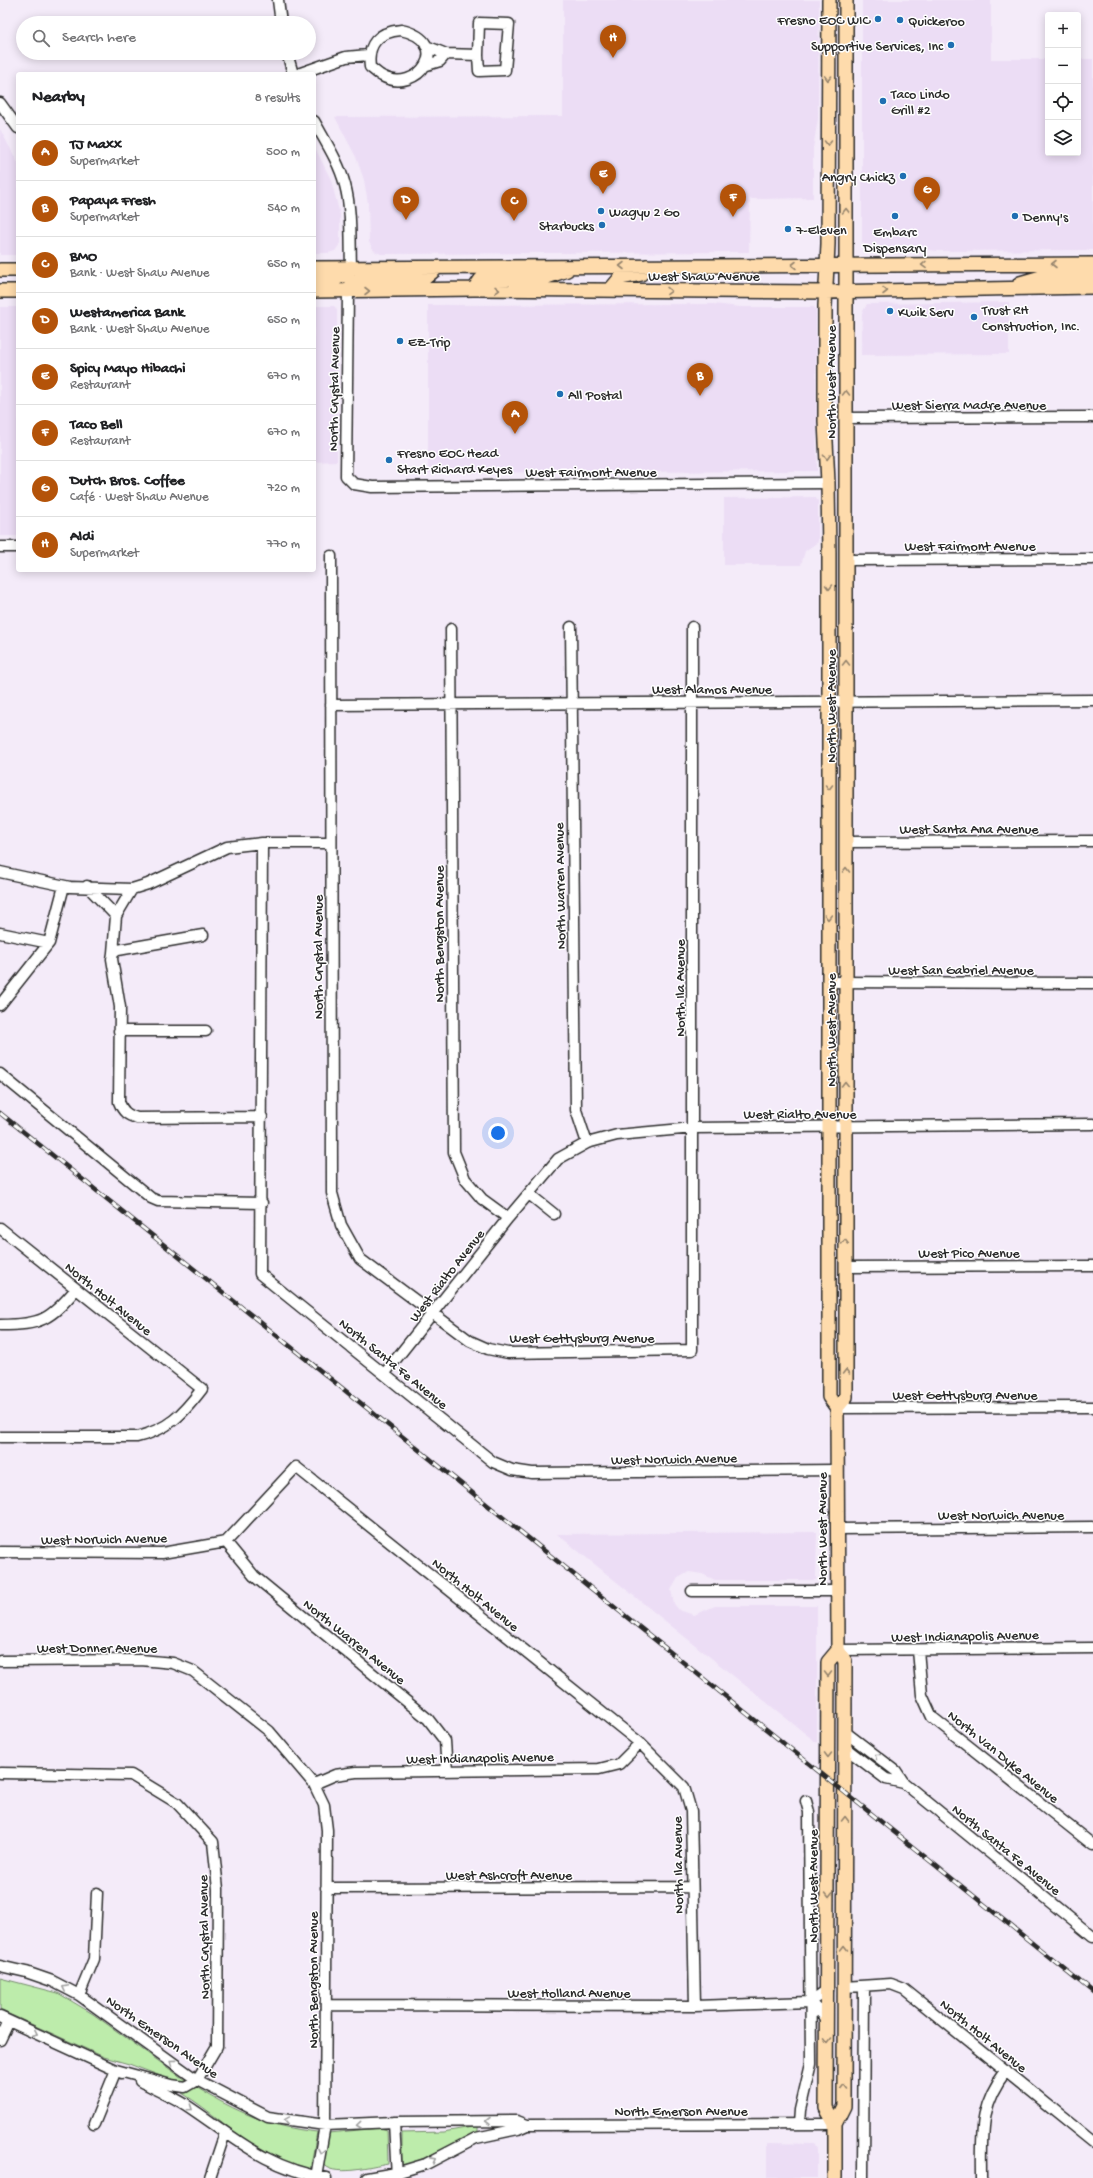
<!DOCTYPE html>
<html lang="en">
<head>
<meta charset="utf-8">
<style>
	:root { --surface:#fff; --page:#f6f6f6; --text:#202124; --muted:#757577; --line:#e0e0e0; --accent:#b45309 }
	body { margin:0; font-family:"Gochi Hand",sans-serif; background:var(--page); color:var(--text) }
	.controls { position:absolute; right:12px; top:12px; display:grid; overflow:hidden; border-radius:4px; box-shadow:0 2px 10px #0003 }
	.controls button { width:36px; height:36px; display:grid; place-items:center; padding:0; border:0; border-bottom:1px solid var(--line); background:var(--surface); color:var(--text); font:20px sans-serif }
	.you { position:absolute; left:498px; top:1133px; width:14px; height:14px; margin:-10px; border:3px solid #fff; border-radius:50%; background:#1a73e8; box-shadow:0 0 0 6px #1a73e833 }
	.badge { display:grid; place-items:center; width:26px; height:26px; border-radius:50%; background:var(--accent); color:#fff; font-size:13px; font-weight:700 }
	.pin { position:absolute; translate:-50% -33px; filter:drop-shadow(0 1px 2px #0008) }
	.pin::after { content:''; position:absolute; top:21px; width:14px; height:12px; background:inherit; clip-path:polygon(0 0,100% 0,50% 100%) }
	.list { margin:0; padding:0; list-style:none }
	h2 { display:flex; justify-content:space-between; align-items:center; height:52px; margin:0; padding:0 16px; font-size:17px }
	h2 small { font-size:13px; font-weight:400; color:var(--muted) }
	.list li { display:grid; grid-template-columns:26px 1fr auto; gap:12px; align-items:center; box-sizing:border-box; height:56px; padding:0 16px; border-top:1px solid var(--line) }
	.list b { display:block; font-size:15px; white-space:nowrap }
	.list p { margin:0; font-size:13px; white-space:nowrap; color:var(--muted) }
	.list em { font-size:13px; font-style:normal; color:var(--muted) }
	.icon { flex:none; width:22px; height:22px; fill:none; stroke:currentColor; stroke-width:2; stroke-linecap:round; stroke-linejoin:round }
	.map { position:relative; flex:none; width:1093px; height:2178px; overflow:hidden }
	.search { position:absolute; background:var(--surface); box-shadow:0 2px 10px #0003; left:16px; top:16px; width:300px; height:44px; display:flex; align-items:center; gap:10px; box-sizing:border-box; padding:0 14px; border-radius:22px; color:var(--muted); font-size:15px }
	.panel { position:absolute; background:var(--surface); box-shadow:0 2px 10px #0003; left:16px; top:72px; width:300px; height:500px; border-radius:4px }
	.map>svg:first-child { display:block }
	.built { fill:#ecddf5 }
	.green { fill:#bdecab; stroke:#748c6b }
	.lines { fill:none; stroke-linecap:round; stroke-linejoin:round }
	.minor-casing { stroke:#2b2b2b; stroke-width:13 }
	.major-casing { stroke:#2b2b2b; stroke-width:16 }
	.minor { stroke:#fff; stroke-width:10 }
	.major { stroke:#fedbac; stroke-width:13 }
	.rail-casing { stroke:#2b2b2b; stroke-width:4.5 }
	.rail { stroke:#fff; stroke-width:3; stroke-dasharray:9; stroke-linecap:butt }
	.oneway { stroke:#94836c }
	.oneway2 { stroke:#a0a0a0 }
	.poi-dot { fill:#1f6fb2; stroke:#fff; stroke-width:1.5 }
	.labels { text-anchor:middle; stroke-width:3; stroke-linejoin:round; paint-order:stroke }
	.poi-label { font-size:14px; fill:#2b2b2b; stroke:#fff; text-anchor:start }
	.street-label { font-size:14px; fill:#2b2b2b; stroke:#fff }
</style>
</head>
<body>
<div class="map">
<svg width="1093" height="2178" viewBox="0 0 1093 2178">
	<rect width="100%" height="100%" fill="#f4ebf9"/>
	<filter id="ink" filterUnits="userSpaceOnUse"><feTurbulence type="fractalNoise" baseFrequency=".025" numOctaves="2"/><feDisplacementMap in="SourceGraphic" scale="8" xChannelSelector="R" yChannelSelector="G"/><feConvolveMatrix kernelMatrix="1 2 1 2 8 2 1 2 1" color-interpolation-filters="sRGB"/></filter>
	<g filter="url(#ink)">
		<path class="built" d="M563,0H819L818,119L813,148V198L750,199L749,252L381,254L374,251L369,242L368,203L364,180L356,157L335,117L563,116Z
			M862,0H991V59H1048V153H1078V59H1093V250L937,251L915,248H868L862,242Z
			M0,129L18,163V255H0Z
			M314,146L331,180L340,215V244L335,251L328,253H314Z
			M1009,302V354L861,355L862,313L867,304Z
			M713,304L741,307H813L816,309L817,471L428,473V305Z
			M314,306H334L337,309V461L314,462Z
			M0,307H18V536H0Z
			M815,497L818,501V542L805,551L801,565H724V498Z
			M817,1532L816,1580H715L702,1574L689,1572L678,1578L671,1590L674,1604L679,1610L694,1615L715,1606H817V1743L557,1534Z
			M767,2143L814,2144L817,2149V2178H767Z"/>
		<path class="green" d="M0,1978L58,1993L93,2014L185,2080L184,2082L174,2081L129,2064L104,2057L0,2010Z
			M196,2087C236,2112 270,2127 317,2132L310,2170C294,2165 279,2160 264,2152C235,2135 210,2110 182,2093V2090Z
			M478,2126V2133C452,2143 428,2158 402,2167V2133L443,2132Z
			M380,2128L387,2130L388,2164C371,2167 331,2178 322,2163L328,2133Z"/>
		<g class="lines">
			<g class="minor-casing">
				<path id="minor" d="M278,0L281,23
					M401,30C456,42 417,96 382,76C378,74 374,70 370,67C367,44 378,32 401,30Z
					M426,46L446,54L478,55L479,23L509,24L505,70L479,71L478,55
					M287,53L293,74
					M427,65L440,61L446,54
					M298,74L346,57L368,55
					M0,103L18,128
					M314,121C325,141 339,162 345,185C352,211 350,240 351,267
					M348,291L346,476L354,484L372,487L828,483
					M845,418L1093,417
					M0,547H18
					M331,556L332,1193L341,1225L360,1259L470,1341L488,1349L508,1353L692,1350V627
					M846,560L1093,559
					M571,627L576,1110L587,1143
					M451,629L454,1152L465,1179L482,1199L508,1218
					M331,705L1093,700
					M846,842L1093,841
					M262,843L260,1274L493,1462L512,1470L532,1473L837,1470
					M0,872L70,887L132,889L148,884L227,847L262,843H331
					M87,886L116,916L132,889
					M0,933L49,943
					M203,935L118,950L113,953L112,959L120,1007L119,1102C123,1112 127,1115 137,1118L262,1117
					M113,953L116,916
					M828,982L1093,983
					M0,1005L49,943L64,886
					M119,1031H206
					M0,1074L151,1198L158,1201L262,1203
					M529,1194L554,1214
					M0,1228L202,1389C182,1415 169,1429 137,1437H0
					M845,1267L1093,1266
					M0,1325C41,1325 50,1320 76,1289
					M385,1373L508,1218L558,1159L587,1143L617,1135L693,1128L1093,1124
					M837,1408L1093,1407
					M837,1529L1093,1527
					M226,1542L254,1576L428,1719L445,1741L447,1771
					M0,1552L162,1553L226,1542L296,1467L640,1743L684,1787L691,1811L695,2006
					M692,1591H837
					M838,1650L1093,1648
					M918,1650L922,1695L932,1717L1093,1845
					M0,1661L141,1660L173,1663L193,1671L269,1731L314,1784L324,1805L327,1830L325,2125L316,2177
					M845,1732L896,1771L904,1783L1093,1937
					M844,1747L886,1779L904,1783
					M0,1773L131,1775L177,1803L213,1842L218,1889L217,2046L197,2080L185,2087L171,2085L116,2070L94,2124
					M314,1784L335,1775L356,1772L599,1769L619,1764L640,1743
					M326,1888L692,1887
					M0,1966L26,1972L52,1981L79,1995L197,2080L268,2117L325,2125L394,2122L517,2121L527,2125L835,2124
					M844,1987L891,1984L904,1989L1093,2142
					M79,1995L94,1959L97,1893
					M810,2002L827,2020
					M327,2005L695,2006L810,2002L828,1989
					M0,2017L122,2073
					M0,2040L9,2021
					M140,2081C155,2089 172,2096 186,2105C233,2136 267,2169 326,2178
					M394,2122L397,2178
					M799,2124L800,2110L811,2063L809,1812L806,1801
					M210,2178L225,2133
					M367,2178L396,2173L426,2164L476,2138L518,2129L527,2125
					M863,2178L864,1987
					M982,2178C982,2134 978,2107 1006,2071"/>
			</g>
			<g class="major-casing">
				<path id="major" d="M829,0L828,244L825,306V421L828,483L829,552V1397L837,1408L838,1650L845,1661L844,2106L835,2124V2178
					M314,268L1093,264
					M0,270H18
					M314,279C328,279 344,282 351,267
					M1020,283L1048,275H1093
					M474,289L481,279L544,278L567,270
					M610,290L620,278L641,274L647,266
					M0,291H18
					M314,291L474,289L825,292L1093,287
					M348,291L352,284L358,280L425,278L437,268
					M837,1408L846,1397V0
					M835,2124L826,2108C828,1959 828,1810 828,1662L838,1650"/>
			</g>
			<use href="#minor" class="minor"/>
			<use href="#major" class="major"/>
			<g class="rail-casing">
				<path id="rail" d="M0,1113L1093,1992"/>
			</g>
			<use href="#rail" class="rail"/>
		</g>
		<defs><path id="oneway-chevron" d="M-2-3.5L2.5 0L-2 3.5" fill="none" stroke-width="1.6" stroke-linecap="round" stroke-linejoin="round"/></defs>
		<g class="oneway">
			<use href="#oneway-chevron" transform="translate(828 78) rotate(92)"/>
			<use href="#oneway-chevron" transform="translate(828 143) rotate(90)"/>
			<use href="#oneway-chevron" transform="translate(846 211) rotate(-90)"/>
			<use href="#oneway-chevron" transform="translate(1054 264) rotate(180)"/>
			<use href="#oneway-chevron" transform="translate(794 265) rotate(180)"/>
			<use href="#oneway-chevron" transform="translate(924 265) rotate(179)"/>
			<use href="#oneway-chevron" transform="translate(622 266) rotate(180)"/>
			<use href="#oneway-chevron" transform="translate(497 290) rotate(1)"/>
			<use href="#oneway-chevron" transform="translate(367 291)"/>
			<use href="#oneway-chevron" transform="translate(669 291) rotate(1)"/>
			<use href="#oneway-chevron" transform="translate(885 291)"/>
			<use href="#oneway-chevron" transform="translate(846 393) rotate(-90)"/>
			<use href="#oneway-chevron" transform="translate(827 457) rotate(87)"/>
			<use href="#oneway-chevron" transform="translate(829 587) rotate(90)"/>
			<use href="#oneway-chevron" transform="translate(846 663) rotate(-90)"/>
			<use href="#oneway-chevron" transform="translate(829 787) rotate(90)"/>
			<use href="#oneway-chevron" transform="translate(846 870) rotate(-90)"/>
			<use href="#oneway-chevron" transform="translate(828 917) rotate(90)"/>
			<use href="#oneway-chevron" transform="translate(845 1084) rotate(-90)"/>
			<use href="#oneway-chevron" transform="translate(845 1242) rotate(-90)"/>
			<use href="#oneway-chevron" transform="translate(846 1372) rotate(-90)"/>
			<use href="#oneway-chevron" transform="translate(828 1674) rotate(90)"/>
			<use href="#oneway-chevron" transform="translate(828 1755) rotate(91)"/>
			<use href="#oneway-chevron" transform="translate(845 1819) rotate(-89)"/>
			<use href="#oneway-chevron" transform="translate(829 1895) rotate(90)"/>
			<use href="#oneway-chevron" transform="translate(844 1948) rotate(-90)"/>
			<use href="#oneway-chevron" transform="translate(827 2041) rotate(91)"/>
			<use href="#oneway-chevron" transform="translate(844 2087) rotate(-90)"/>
		</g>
		<g class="oneway2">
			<use href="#oneway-chevron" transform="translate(877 1756) rotate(-143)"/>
			<use href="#oneway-chevron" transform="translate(65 1988) rotate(-153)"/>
			<use href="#oneway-chevron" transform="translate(35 2033) rotate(24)"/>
			<use href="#oneway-chevron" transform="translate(172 2062) rotate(-144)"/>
			<use href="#oneway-chevron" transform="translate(190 2108) rotate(35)"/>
			<use href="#oneway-chevron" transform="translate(287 2120) rotate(-171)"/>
			<use href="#oneway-chevron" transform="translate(488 2121) rotate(180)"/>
			<use href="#oneway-chevron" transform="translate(359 2125) rotate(174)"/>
			<use href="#oneway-chevron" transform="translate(321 2151) rotate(100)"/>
			<use href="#oneway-chevron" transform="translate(433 2160) rotate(-28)"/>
		</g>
	</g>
	<g class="poi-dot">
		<circle cx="878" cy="19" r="4"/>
		<circle cx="900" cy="20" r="4"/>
		<circle cx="951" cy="45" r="4"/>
		<circle cx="883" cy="101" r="4"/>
		<circle cx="903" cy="176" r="4"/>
		<circle cx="601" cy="211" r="4"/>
		<circle cx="895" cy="216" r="4"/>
		<circle cx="1015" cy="216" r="4"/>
		<circle cx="602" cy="225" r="4"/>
		<circle cx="788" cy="229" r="4"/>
		<circle cx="890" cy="311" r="4"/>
		<circle cx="974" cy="317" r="4"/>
		<circle cx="400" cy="341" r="4"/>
		<circle cx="560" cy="394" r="4"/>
		<circle cx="389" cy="460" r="4"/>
	</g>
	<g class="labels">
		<g class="poi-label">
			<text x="870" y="24" text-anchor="end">Fresno EOC WIC</text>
			<text x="908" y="25">Quickeroo</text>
			<text x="943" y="50" text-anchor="end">Supportive Services, Inc</text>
			<text x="891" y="98">Taco Lindo<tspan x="891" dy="16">Grill #2</tspan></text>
			<text x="895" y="181" text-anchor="end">Angry Chickz</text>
			<text x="609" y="216">Wagyu 2 Go</text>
			<text x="1023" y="221">Denny's</text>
			<text x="594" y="230" text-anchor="end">Starbucks</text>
			<text x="796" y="234">7-Eleven</text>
			<text x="895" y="236" text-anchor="middle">Embarc<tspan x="895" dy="16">Dispensary</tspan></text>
			<text x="982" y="314">Trust RH<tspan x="982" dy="16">Construction, Inc.</tspan></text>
			<text x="898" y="316">Kwik Serv</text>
			<text x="408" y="346">EZ-Trip</text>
			<text x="568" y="399">All Postal</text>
			<text x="397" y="457">Fresno EOC Head<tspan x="397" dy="16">Start Richard Keyes</tspan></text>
		</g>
		<g class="street-label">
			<text x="704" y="280">West Shaw Avenue</text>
			<text transform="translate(830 382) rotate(-90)" y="5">North West Avenue</text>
			<text transform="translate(333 389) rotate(-89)" y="5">North Crystal Avenue</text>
			<text x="969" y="409">West Sierra Madre Avenue</text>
			<text x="591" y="476">West Fairmont Avenue</text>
			<text x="970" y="550">West Fairmont Avenue</text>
			<text x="712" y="693">West Alamos Avenue</text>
			<text transform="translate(830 706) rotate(-90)" y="5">North West Avenue</text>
			<text x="969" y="833">West Santa Ana Avenue</text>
			<text transform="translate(559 886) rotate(-91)" y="5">North Warren Avenue</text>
			<text transform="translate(438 934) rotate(-90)" y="5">North Bengston Avenue</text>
			<text transform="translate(317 957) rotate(-90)" y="5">North Crystal Avenue</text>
			<text x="961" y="974">West San Gabriel Avenue</text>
			<text transform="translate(679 988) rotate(-90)" y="5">North Ila Avenue</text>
			<text transform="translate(830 1030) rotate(-90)" y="5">North West Avenue</text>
			<text x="800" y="1118">West Rialto Avenue</text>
			<text x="969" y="1257">West Pico Avenue</text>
			<text transform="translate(446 1275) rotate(-52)" y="5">West Rialto Avenue</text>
			<text transform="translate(109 1298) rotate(39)" y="5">North Holt Avenue</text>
			<text x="582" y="1342">West Gettysburg Avenue</text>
			<text transform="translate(394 1363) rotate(39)" y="5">North Santa Fe Avenue</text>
			<text x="965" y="1399">West Gettysburg Avenue</text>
			<text transform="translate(674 1458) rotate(-1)" y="5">West Norwich Avenue</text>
			<text x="1001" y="1519">West Norwich Avenue</text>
			<text transform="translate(821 1529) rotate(-90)" y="5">North West Avenue</text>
			<text transform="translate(104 1538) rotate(-1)" y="5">West Norwich Avenue</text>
			<text transform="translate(476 1594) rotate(39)" y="5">North Holt Avenue</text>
			<text transform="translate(965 1635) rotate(-1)" y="5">West Indianapolis Avenue</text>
			<text transform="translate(355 1641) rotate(39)" y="5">North Warren Avenue</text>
			<text x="97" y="1652">West Donner Avenue</text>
			<text transform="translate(1004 1756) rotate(39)" y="5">North Van Dyke Avenue</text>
			<text transform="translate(480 1757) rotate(-1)" y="5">West Indianapolis Avenue</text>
			<text transform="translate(1007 1849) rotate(39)" y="5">North Santa Fe Avenue</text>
			<text transform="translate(677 1865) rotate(-91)" y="5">North Ila Avenue</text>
			<text x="509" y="1879">West Ashcroft Avenue</text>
			<text transform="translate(812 1886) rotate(-90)" y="5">North West Avenue</text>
			<text transform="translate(203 1937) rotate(-91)" y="5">North Crystal Avenue</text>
			<text transform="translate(312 1980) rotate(-90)" y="5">North Bengston Avenue</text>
			<text x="569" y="1997">West Holland Avenue</text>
			<text transform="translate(984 2035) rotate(39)" y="5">North Holt Avenue</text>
			<text transform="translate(163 2036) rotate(35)" y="5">North Emerson Avenue</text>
			<text x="681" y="2115">North Emerson Avenue</text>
		</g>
	</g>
</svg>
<div class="controls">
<button>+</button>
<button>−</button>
<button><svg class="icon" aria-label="locate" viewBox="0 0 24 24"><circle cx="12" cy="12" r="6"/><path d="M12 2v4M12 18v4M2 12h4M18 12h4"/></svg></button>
<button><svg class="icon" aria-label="layers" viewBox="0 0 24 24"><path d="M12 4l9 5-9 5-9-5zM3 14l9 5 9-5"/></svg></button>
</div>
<div class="you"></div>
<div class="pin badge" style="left:515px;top:434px">A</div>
<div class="pin badge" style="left:700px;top:396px">B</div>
<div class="pin badge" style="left:514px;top:221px">C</div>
<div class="pin badge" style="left:406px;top:220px">D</div>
<div class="pin badge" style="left:603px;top:194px">E</div>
<div class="pin badge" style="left:733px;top:217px">F</div>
<div class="pin badge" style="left:927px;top:210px">G</div>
<div class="pin badge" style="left:613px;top:58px">H</div>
<div class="search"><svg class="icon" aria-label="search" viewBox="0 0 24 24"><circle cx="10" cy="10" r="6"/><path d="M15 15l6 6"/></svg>Search here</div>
<section class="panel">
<h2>Nearby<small>8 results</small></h2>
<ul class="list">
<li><span class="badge">A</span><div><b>TJ Maxx</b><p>Supermarket</p></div><em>500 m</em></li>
<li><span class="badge">B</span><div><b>Papaya Fresh</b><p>Supermarket</p></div><em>540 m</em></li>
<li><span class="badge">C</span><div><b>BMO</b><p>Bank · West Shaw Avenue</p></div><em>650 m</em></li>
<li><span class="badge">D</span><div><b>Westamerica Bank</b><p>Bank · West Shaw Avenue</p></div><em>650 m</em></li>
<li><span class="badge">E</span><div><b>Spicy Mayo Hibachi</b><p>Restaurant</p></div><em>670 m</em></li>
<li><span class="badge">F</span><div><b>Taco Bell</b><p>Restaurant</p></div><em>670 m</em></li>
<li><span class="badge">G</span><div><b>Dutch Bros. Coffee</b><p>Café · West Shaw Avenue</p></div><em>720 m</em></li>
<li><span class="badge">H</span><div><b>Aldi</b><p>Supermarket</p></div><em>770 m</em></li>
</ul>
</section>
</div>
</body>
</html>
